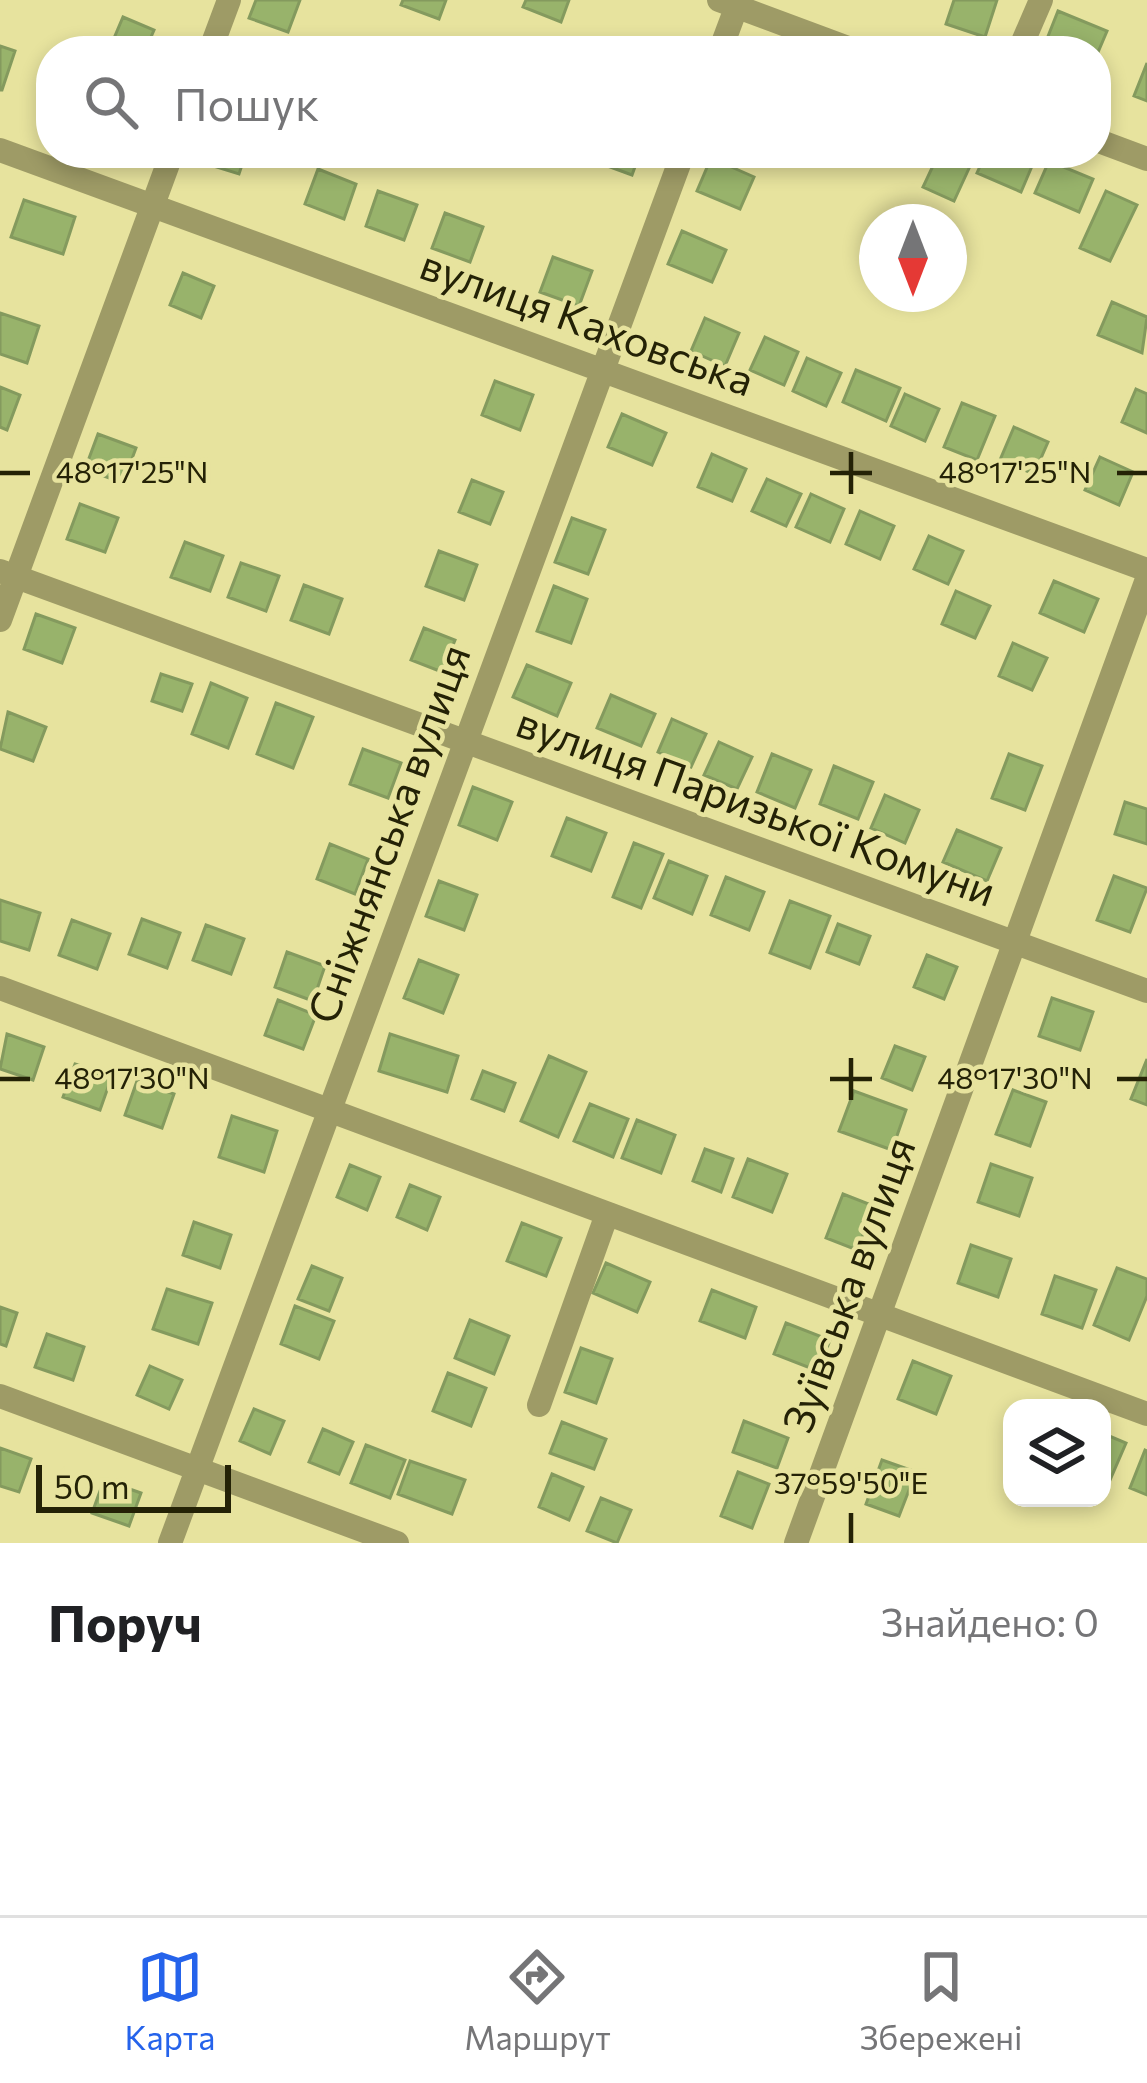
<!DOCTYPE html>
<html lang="uk">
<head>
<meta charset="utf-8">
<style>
	:root { --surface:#fff; --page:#f6f6f6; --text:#202124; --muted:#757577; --line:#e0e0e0; --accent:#2563eb }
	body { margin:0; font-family:Commissioner,sans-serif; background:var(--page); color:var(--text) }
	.controls { position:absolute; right:36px; bottom:36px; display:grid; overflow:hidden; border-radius:24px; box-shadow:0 6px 18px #0003 }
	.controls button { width:108px; height:108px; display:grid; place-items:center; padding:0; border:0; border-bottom:3px solid var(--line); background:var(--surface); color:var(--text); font:60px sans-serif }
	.compass { position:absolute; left:859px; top:204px; width:108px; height:108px; border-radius:50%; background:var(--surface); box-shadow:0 6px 18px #0003; rotate:180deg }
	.scale { position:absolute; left:36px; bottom:30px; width:195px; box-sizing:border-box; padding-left:12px; border:6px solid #242206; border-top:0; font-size:33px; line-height:42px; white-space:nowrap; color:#242206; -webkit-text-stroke:9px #e7e39e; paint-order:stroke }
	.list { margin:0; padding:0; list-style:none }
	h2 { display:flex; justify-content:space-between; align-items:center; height:156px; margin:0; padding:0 48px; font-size:51px }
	h2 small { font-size:39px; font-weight:400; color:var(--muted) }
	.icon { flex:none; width:66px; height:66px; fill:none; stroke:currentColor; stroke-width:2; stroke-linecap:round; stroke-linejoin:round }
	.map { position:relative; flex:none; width:1147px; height:1543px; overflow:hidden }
	.search { position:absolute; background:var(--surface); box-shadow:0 6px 18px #0003; left:36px; right:36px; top:36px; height:132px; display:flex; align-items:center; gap:30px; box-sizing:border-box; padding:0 42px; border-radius:48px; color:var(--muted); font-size:45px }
	.sheet { height:372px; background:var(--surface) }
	nav { display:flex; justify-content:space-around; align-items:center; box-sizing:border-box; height:168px; border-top:3px solid var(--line); background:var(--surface); font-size:33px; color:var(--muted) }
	nav a { display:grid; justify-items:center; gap:6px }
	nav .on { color:var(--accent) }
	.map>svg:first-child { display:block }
	.building { fill:#98b36b; stroke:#849a5e; stroke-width:3 }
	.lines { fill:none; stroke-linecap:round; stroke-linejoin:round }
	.minor { stroke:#9e9b66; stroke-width:24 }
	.ticks { fill:none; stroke:#242206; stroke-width:4.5 }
	.labels { text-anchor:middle; stroke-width:9; stroke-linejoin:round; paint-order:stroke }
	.street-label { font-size:42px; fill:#242206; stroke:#e7e39e }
	.ticks-label { font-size:30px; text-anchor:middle; fill:#242206; stroke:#e7e39e; stroke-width:9; stroke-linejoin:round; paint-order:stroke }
</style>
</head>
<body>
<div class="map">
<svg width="1147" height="1543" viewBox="0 0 1147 1543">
	<rect width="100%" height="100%" fill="#e7e39e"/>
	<path class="building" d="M256,0H300L288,32L249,18Z
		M403,0H446L439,19L401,5Z
		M526,0H569L561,22L523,7Z
		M954,0H997L985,37L946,24Z
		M1058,11L1107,31L1096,57V51L1043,49Z
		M123,17L154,30L145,51L109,50Z
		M0,46L15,51L2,90H0Z
		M1147,63V101L1134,96Z
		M211,153H246L239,174L207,164Z
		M597,153H640L632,175L594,161Z
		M939,153H976L954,201L923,187Z
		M986,153L1035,159L1021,192L977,173Z
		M711,158L754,177L740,209L697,191Z
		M1049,161L1093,179L1079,212L1035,193Z
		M318,169L356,184L344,219L305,204Z
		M378,191L417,205L404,240L366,226Z
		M1106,191L1137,205L1110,261L1080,248Z
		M24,200L75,217L63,254L11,237Z
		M445,213L483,227L470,262L432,248Z
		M682,231L726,250L712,282L668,264Z
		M553,257L592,271L579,306L540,292Z
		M183,273L214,286L201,318L170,305Z
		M1112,302L1147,317L1142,353L1098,335Z
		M0,313L39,326L27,363L0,354Z
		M705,318L739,333L725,366L691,351Z
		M765,337L798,352L784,385L750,370Z
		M807,358L841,373L826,406L793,391Z
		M856,370L900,388L886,421L843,402Z
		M495,381L533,395L520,430L482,415Z
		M0,387L20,395L7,430L0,427Z
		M1136,389L1147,394V433L1122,422Z
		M905,394L939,409L925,441L891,426Z
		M962,403L995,416L977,460L944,447Z
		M622,414L666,433L652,465L608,447Z
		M1014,427L1048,442L1034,474L1000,460Z
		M98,434L136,448L123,483L85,469Z
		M712,454L746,469L732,501L698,487Z
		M1100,457L1133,472L1119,505L1085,490Z
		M767,479L801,494L786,526L752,511Z
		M472,480L503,492L490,524L459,512Z
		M811,494L844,509L830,542L796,527Z
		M80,504L118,518L105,552L67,539Z
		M860,511L894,526L880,559L846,544Z
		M572,518L605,530L588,574L555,562Z
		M929,536L963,551L948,584L914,569Z
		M185,542L223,556L210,591L171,577Z
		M439,551L477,565L464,600L426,586Z
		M241,563L279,576L266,611L228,597Z
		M1054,581L1098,599L1084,632L1040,613Z
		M304,585L342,599L329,634L291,620Z
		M554,586L587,599L571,643L537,631Z
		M956,591L990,606L975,638L942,624Z
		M36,614L75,628L62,663L24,649Z
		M424,628L455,640L442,672L411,660Z
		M1013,643L1047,658L1032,690L999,676Z
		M527,665L571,683L557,716L513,697Z
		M161,674L192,684L182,711L152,701Z
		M211,683L247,698L228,748L192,734Z
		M611,695L655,714L641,746L597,728Z
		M276,703L313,717L293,768L257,754Z
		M8,712L46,727L33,761L0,749Z
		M672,719L706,734L691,767L658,752Z
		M719,742L752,757L737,789L704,775Z
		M363,749L401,763L388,798L350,784Z
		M772,754L811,770L795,808L757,792Z
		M1009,754L1042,766L1025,810L992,798Z
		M834,766L873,782L858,819L820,804Z
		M473,787L512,802L497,840L459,825Z
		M885,795L919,810L905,843L871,828Z
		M1125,802L1147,809V844L1115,834Z
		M567,818L606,833L591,871L552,856Z
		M957,830L1001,848L987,881L943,862Z
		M634,843L663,854L641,908L613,897Z
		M330,844L368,859L355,894L317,879Z
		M669,861L707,876L692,914L654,898Z
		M1114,876L1147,888L1130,932L1097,920Z
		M726,877L764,892L749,930L711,915Z
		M439,881L477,895L464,930L426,916Z
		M0,900L40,913L29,950L0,941Z
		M790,901L830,916L810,968L770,953Z
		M142,919L180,933L167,968L129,954Z
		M72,920L110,934L97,969L59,955Z
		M838,924L870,936L859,964L827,952Z
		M206,925L244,939L231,974L193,960Z
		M287,952L325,966L313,1001L275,987Z
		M927,955L957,967L944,999L914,987Z
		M419,960L458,975L443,1013L404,998Z
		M1052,998L1093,1012L1080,1050L1039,1036Z
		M278,1000L316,1015L303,1049L265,1035Z
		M7,1034L44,1047L33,1080L0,1069Z
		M390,1034L458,1056L447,1092L379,1071Z
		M895,1046L925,1057L912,1090L882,1078Z
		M549,1056L586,1072L558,1137L521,1121Z
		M1147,1059V1105L1131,1099Z
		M75,1064L112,1076L100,1110L63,1097Z
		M483,1071L515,1083L504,1111L472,1099Z
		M137,1081L174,1094L162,1128L125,1115Z
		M1013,1090L1046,1102L1030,1146L996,1134Z
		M854,1091L906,1110L892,1150L839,1131Z
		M590,1104L628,1119L613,1157L574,1141Z
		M232,1116L277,1131L264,1172L219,1157Z
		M637,1120L675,1135L661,1173L622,1158Z
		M705,1149L733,1159L721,1192L693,1181Z
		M748,1159L787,1174L772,1212L733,1197Z
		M991,1164L1032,1178L1019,1216L978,1202Z
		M350,1165L380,1177L367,1210L337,1197Z
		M410,1185L440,1197L427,1230L397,1217Z
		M843,1194L874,1206L857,1250L826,1238Z
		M194,1222L231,1235L220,1268L183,1255Z
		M522,1223L561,1238L546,1276L507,1261Z
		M971,1245L1011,1259L998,1297L958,1283Z
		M606,1263L650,1282L637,1312L593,1293Z
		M312,1266L342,1278L329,1311L298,1299Z
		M1117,1268L1147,1279V1296L1129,1340L1094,1325Z
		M1055,1276L1096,1290L1082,1328L1042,1314Z
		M167,1289L212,1303L198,1344L153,1329Z
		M712,1290L756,1307L745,1338L700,1321Z
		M295,1306L334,1321L319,1359L281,1344Z
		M0,1307L17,1313L6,1346L0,1344Z
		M470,1320L509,1336L494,1374L455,1358Z
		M786,1323L830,1340L818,1371L774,1354Z
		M47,1334L84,1347L73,1380L35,1367Z
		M581,1348L612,1359L596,1403L565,1392Z
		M913,1361L951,1376L936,1414L898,1399Z
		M150,1366L182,1380L169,1409L137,1395Z
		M448,1373L486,1388L471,1426L433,1411Z
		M254,1409L284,1421L270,1454L240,1441Z
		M744,1421L788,1438L777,1468L733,1452Z
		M562,1422L606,1439L594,1469L550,1453Z
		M323,1429L353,1442L339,1474L309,1462Z
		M1102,1433L1126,1443L1110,1480L1102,1477Z
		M366,1445L405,1460L390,1498L351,1483Z
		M0,1448L31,1459L19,1492L0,1486Z
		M1145,1450L1147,1451V1495L1130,1488Z
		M882,1460L916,1472L899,1516L866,1504Z
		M410,1461L465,1480L452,1514L398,1494Z
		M738,1472L769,1484L752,1528L721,1516Z
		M552,1474L583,1487L569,1520L539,1507Z
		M104,1480L141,1493L129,1526L92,1513Z
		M601,1498L631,1510L617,1543L587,1531Z"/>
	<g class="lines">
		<path class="minor" d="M719,0L856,51
			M210,51L229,0
			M720,51L739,0
			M1019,51L1041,0
			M1096,140L1147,159
			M0,150L1147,570
			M0,571L1147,991
			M0,620L172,153
			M0,988L1147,1414
			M0,1396L397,1543
			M539,1405L607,1214
			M170,1543L683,153
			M796,1543L1147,579"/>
	</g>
	<path class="ticks" d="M851,452V494M0,473H30M830,473H872M1117,473H1147M851,1058V1100M0,1079H30M830,1079H872M1117,1079H1147M851,1513V1543"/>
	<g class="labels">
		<g class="street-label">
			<text transform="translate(587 323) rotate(20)" y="15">вулиця Каховська</text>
			<text transform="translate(756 807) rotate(20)" y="15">вулиця Паризької Комуни</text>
			<text transform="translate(389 834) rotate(-70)" y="15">Сніжнянська вулиця</text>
			<text transform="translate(849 1285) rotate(-70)" y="15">Зуївська вулиця</text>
		</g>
	</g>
	<g class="ticks-label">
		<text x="1015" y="483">48°17'25"N</text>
		<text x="132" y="483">48°17'25"N</text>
		<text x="1015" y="1089">48°17'30"N</text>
		<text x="132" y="1089">48°17'30"N</text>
		<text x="851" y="1494">37°59'50"E</text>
	</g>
</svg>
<div class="controls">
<button><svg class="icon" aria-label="layers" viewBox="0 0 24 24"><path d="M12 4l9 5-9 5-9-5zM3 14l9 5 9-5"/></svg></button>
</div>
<svg class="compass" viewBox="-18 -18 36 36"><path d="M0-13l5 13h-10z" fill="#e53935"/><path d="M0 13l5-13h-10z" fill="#757577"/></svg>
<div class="scale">50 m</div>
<div class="search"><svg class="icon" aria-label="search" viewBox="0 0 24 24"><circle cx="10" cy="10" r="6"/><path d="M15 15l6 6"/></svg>Пошук</div>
</div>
<section class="sheet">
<h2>Поруч<small>Знайдено: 0</small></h2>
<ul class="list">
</ul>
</section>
<nav>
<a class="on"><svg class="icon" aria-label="map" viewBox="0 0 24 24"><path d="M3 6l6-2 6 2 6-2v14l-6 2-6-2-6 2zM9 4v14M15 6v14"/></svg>Карта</a>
<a><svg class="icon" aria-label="directions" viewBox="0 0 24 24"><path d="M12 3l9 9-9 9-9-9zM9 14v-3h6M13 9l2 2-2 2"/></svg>Маршрут</a>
<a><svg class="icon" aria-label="saved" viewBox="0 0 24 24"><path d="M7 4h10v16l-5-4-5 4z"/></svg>Збережені</a>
</nav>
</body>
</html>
